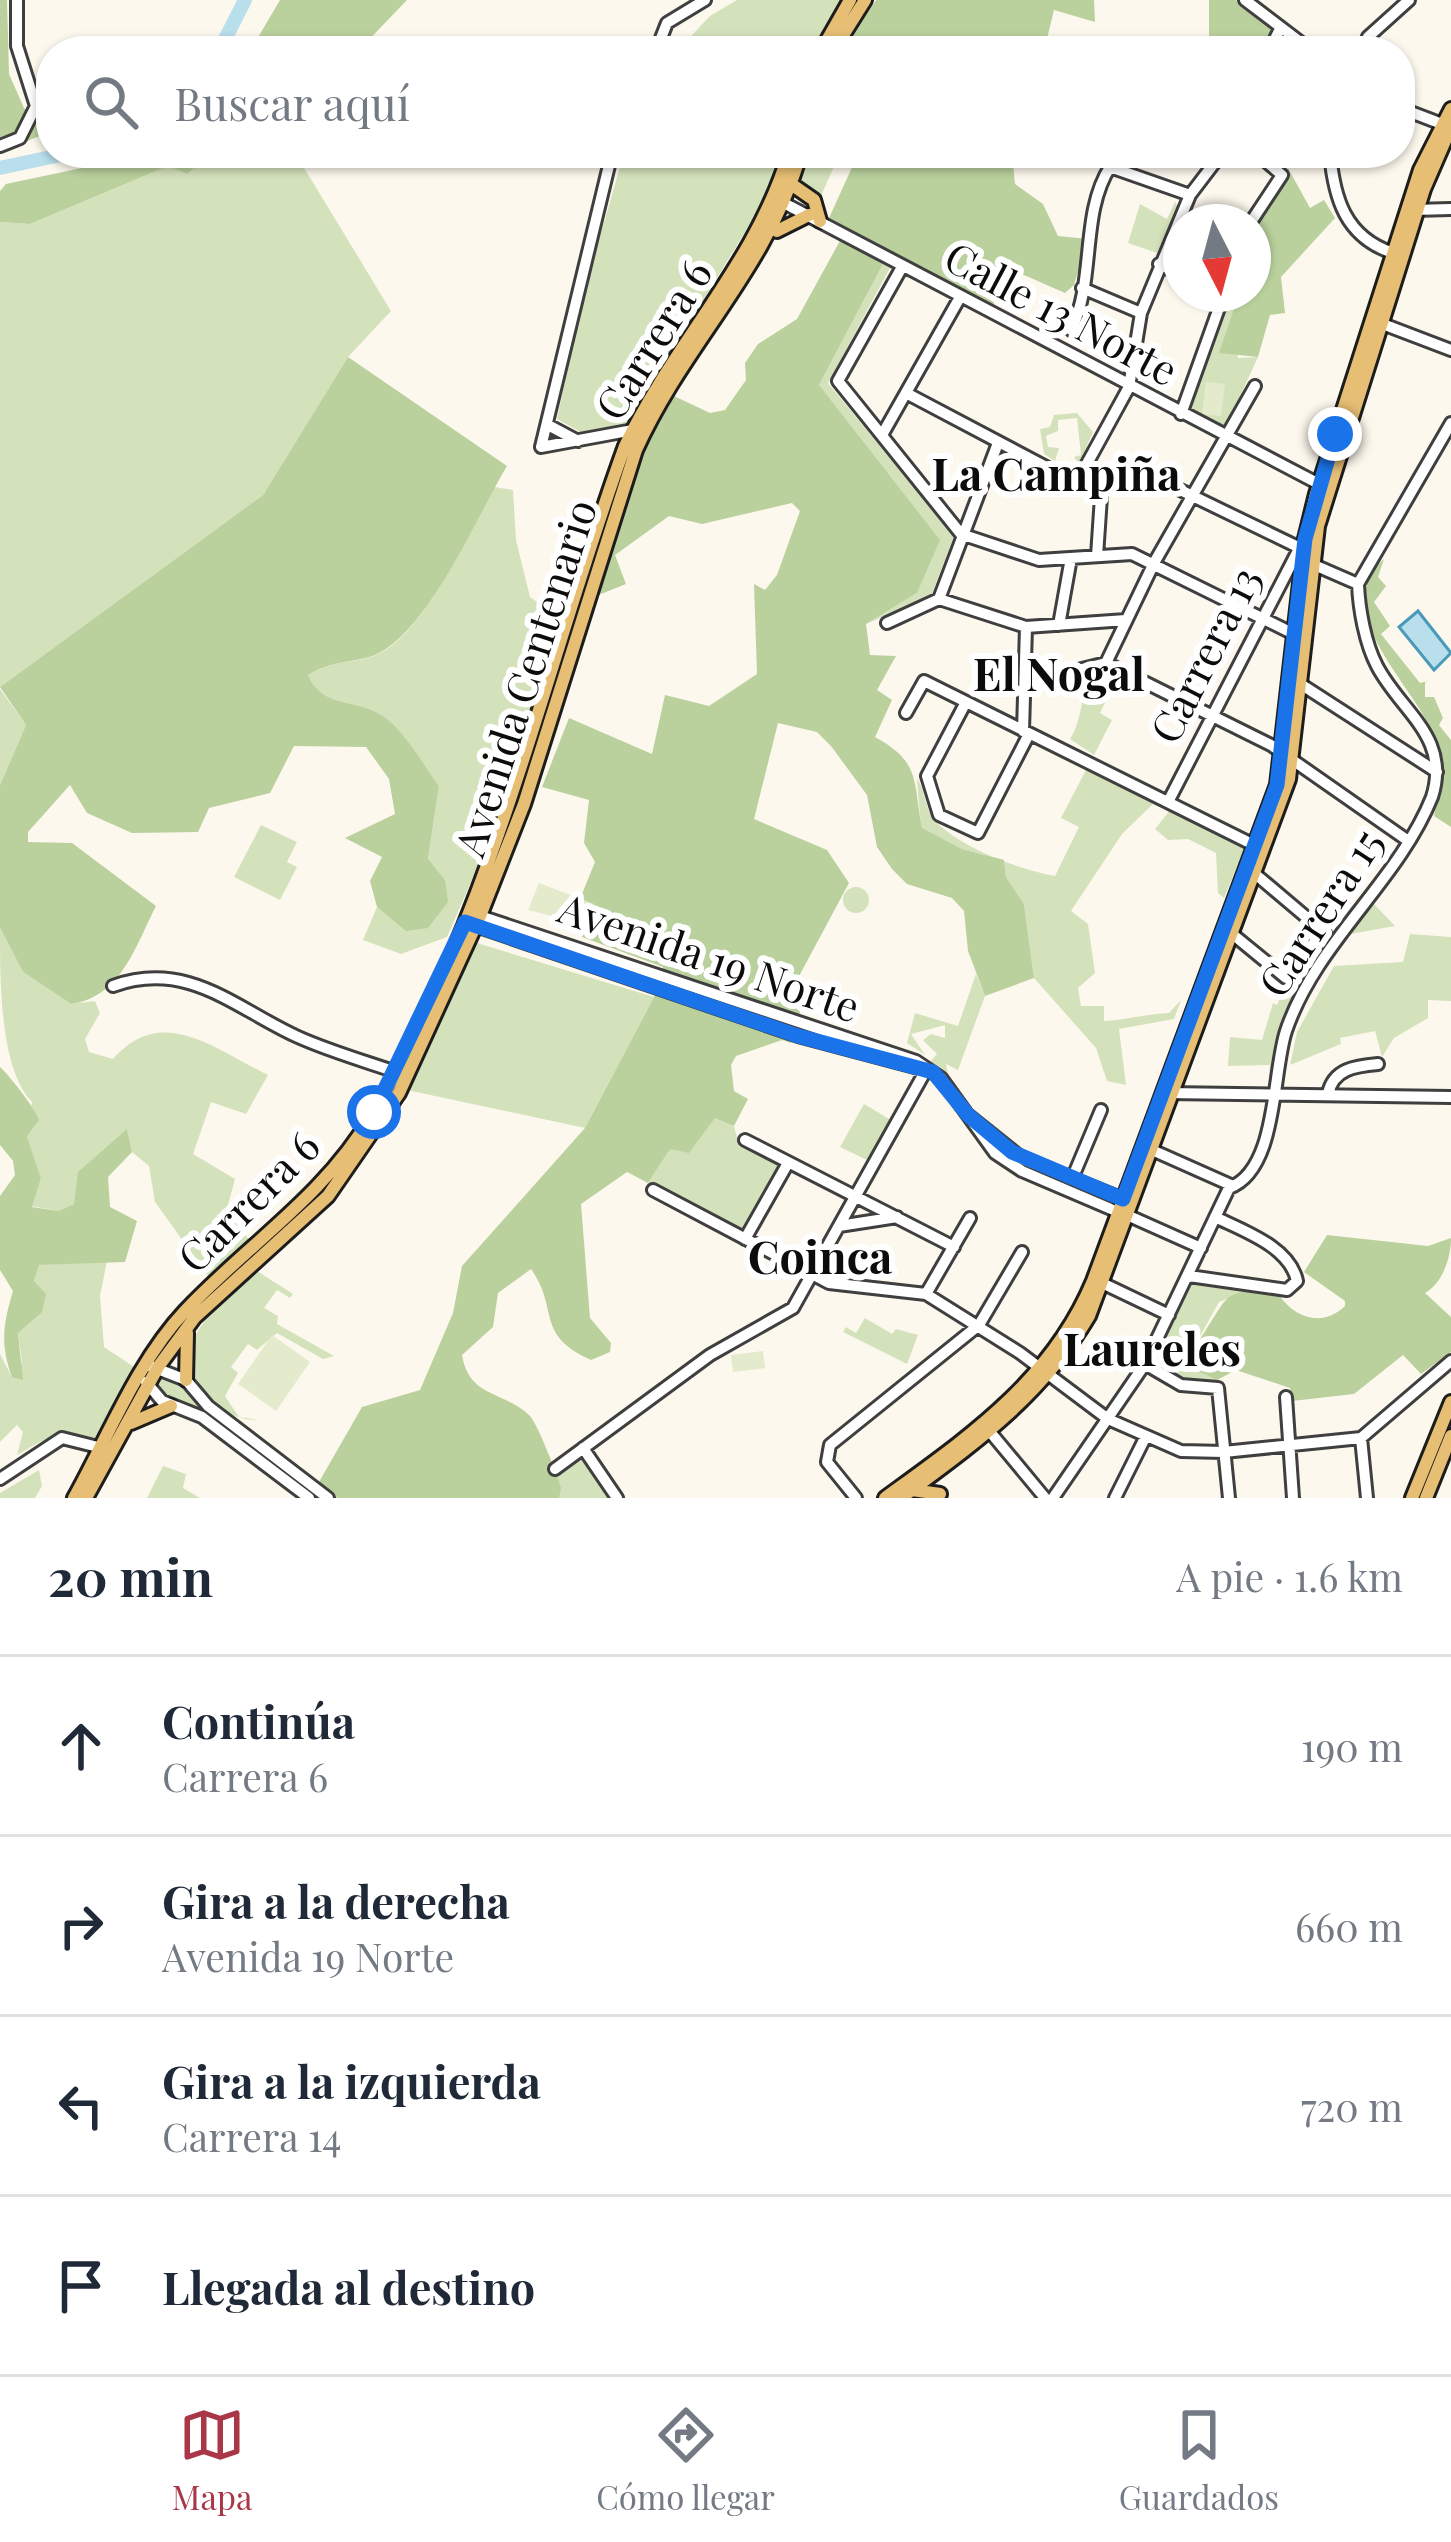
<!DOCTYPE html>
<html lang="es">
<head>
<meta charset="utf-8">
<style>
	:root { --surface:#fff; --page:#f2f2f3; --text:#1f2937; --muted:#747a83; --line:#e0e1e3; --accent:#a93748 }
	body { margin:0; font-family:"Playfair Display",serif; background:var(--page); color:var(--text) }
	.compass { position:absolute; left:1163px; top:204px; width:108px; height:108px; border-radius:50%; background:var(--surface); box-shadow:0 3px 9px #0004; rotate:174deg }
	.stop { position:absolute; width:36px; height:36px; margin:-27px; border:9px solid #1a73e8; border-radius:50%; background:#fff }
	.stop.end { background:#1a73e8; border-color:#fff; box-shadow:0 3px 12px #0008 }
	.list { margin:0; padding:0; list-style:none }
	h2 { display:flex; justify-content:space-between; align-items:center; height:156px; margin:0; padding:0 48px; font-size:51px }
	h2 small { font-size:39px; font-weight:400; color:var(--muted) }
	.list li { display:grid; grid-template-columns:78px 1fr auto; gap:36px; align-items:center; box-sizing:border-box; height:180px; padding:0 48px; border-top:3px solid var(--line) }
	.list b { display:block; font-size:45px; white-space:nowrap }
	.list p { margin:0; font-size:39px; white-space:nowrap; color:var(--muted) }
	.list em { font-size:39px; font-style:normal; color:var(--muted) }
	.icon { flex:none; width:66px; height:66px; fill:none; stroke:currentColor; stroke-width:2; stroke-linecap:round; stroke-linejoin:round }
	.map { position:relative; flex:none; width:1451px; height:1498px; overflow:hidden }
	.search { position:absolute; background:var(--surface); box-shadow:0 3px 9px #0004; left:36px; right:36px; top:36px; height:132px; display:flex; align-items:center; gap:30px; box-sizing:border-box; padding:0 42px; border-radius:48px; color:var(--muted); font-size:45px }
	.sheet { height:876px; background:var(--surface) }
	nav { display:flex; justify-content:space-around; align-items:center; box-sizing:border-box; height:168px; border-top:3px solid var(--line); background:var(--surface); font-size:33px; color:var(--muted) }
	nav a { display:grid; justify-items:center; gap:6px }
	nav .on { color:var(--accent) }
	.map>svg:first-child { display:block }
	.green { fill:#d4e2bc }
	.forest { fill:#bad19d }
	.pitch { fill:#e3ebcc }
	.water { fill:#b9dfed; stroke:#4999ba; stroke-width:3 }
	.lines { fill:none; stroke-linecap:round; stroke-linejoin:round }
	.river { stroke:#b9dfed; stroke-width:14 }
	.minor-casing { stroke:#3f3f3f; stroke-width:16 }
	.major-casing { stroke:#1d1d1d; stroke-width:18 }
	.minor { stroke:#fff; stroke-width:10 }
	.major { stroke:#e6be74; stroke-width:12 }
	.route { stroke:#1a73e8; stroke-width:15 }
	.labels { text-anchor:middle; stroke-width:12; stroke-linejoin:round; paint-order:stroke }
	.street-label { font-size:42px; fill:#0c0c0c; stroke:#fff }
	.neighbourhood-label { font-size:45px; font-weight:bold; fill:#0c0c0c; stroke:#fff }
</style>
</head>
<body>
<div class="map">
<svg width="1451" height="1498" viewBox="0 0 1451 1498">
	<rect width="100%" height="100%" fill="#fdf8ed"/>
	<path class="green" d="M737,0H840L811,51H677L710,16Z
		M212,153H295L391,311L348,357L263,495L0,687V222L30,224L168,166L187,174Z
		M624,153H780L768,195L626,425L582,433L557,419L586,285Z
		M807,153H840L820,198L801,180Z
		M1175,202L1178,207L1157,253L1128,243L1140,204L1167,219Z
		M883,264L890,268L828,383L954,536L931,596L866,624L917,593L819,385Z
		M1228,299L1235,306L1238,358L1258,357L1224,431L1186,410Z
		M1077,413L1093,432L1079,464L1074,457L1081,455L1077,418L1058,420V431L1046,436L1048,447L1059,448L1055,461L1044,454L1040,429L1050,427L1054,415Z
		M494,487L513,490L516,540L530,597L561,619L501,813L447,937L401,954L363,940L377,907L407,930L445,880L428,860L439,786C422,766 404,731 383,716C357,698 322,709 308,675C339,657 356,665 378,654C425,633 468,531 494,487Z
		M1102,667L1119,674L1100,713L1112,720L1094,755L1070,739C1080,725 1084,692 1087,672Z
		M0,689L26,725L0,785Z
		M1086,770L1155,802L1122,834L1071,911L1088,924L1095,973L1078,988L1081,1006H1104V1021C1126,1020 1145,1014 1169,1013L1181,1000L1174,1019L1119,1029L1126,1085L1107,1081L1096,1048L1034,978L1024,904L1006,877L1004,860L962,849L921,828L917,778C925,790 925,810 935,821C963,849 1018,869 1055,876L1079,827L1061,818Z
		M1171,809L1245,847L1224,898L1218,893L1216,853L1188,839L1168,840L1155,829Z
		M261,825L297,842L287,862L297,867L280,900L234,877Z
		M843 900a13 13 0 1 1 26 0a13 13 0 1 1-26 0Z
		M1374,904L1395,926L1345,935L1370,905Z
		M0,928L23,972L71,1004L95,1001L100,1013L85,1039L89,1052L113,1059C162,1003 214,1049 268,1075L246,1114L211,1102L193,1154L235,1179L226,1212L252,1243L211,1280L155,1202L149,1166L132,1152L127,1130L74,1204L58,1211L31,1206L41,1178L27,1136L32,1102C0,1069 0,984 0,928Z
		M1410,934L1451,937V1001L1428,1000V1018L1394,1038L1382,1057L1375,1031L1340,1038L1341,1044L1290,1065L1297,1032L1334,966L1403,962Z
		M1323,940H1330L1281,1027L1268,1089L1270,1065L1228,1066L1230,1037L1262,1040L1273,1003L1277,1005L1285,985Z
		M477,943L654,997L585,1128L407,1090Z
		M976,974L985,996L958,1070L946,1064L950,1084L931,1061L937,1054L923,1040L931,1034L945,1038V1025L911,1034L925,1055L907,1043L915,1013L958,1026Z
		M864,1104L891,1120L869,1161L840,1147Z
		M715,1117L734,1126L738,1142L780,1165L744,1231L648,1183L670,1148L689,1152Z
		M107,1261L100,1296L104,1347L137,1369L99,1439C63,1429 48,1436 17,1455L23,1432L17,1425L0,1442V1354L12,1377L22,1362L18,1333L39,1265Z
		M257,1271L293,1294L290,1298L277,1290L264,1308L278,1316L277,1324L334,1356L323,1359L277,1333L257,1350L248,1344L231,1367L238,1373L225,1396L239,1417L259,1420C237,1420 227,1413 210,1398C156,1351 221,1302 257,1271Z
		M1193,1282L1249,1291L1219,1302L1193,1349L1192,1367L1217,1380C1189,1385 1176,1377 1153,1363Z
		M865,1318L892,1334L896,1329L918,1335L907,1364L843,1332L846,1327L856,1333Z
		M159,1375L181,1382L200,1406L319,1498L203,1411L167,1399L157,1388Z
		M579,1455L611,1498H559L556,1471Z
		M163,1466L186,1474L183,1488L200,1498H147Z
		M39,1470L42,1486L35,1498H0V1493Z"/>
	<path class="forest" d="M0,0H7L9,74L24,108L51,132L0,151Z
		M280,0H407L358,51H250Z
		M876,0H1094L1095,22L1054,10L1044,51H842Z
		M1209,0H1236L1272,28L1264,51H1209Z
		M125,153H212L187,174L168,166L30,224L0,222V191L6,184L91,166Z
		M839,153H1012L1015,184L1043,204L1058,236L1088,239L1074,285L1065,293L1010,269L992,307L829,218L854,163Z
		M1288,168L1310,208L1324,200L1335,218L1281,277L1285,313L1270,315L1258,357L1219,353L1235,306L1229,294H1253V227Z
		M841,239L883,264L819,385L940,540L917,593L866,624L870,655L896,656L877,690L892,700L875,737C921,762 913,781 922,828L962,849L1004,860L1006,877L1024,904L1034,978L985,996L968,951L964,911L952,898L907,884L892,869L877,847L867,795L831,746L817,732L778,723L754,819L827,850L849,883L798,978L800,1012L791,1043L782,1040L736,1056L731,1065L734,1091L748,1099L734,1126L715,1118L689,1153L670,1149L648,1183L627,1172L581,1204L590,1318L611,1343L610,1352L591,1360C534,1334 560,1310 531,1269L498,1293L493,1327L462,1355C469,1398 503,1390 530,1416C538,1425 557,1474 561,1488L559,1498H337L319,1482L362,1407L420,1390L453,1313L462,1266L585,1128L654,997L663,967L582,937L594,905L580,899L595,862L584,843L589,800L542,787L569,718L652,754L665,695L709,706L757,674L754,584L765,590L777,575L800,511L792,503L702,524L669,516L615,555L626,584L596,596L643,453L674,396L710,413L725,410L746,380L745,363L758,344L797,319Z
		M348,357L507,466C477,516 430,627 379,653C360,664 338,657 308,675C322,709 357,698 383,716C405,731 423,765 439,786L428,859L445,880L448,902L428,928L406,931L377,907L370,881L382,857L345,838L395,814L389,779L366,747L294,746L270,793L209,808L198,832L132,833L87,813L70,785L28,832V842L72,843L156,906C135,947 121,997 71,1004L23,972L0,928V785L26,725L0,687L263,495Z
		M1384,559L1378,577L1386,586L1374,602L1390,626L1381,634L1420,683L1431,680L1425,682V697H1434L1443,718L1439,725L1451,740V827L1434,816C1439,788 1444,759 1432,732C1413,685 1327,610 1384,559Z
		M0,1067C9,1075 35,1108 39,1120L27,1136L41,1178L32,1207L58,1211L74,1204L78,1172L127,1129L132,1152L108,1177L110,1207L137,1221L125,1262L39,1265L34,1281L46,1294L42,1312L18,1333L23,1380L12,1377C0,1345 3,1324 13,1291L0,1270V1196L15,1175L13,1161L0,1145Z
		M1327,1235L1428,1246L1451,1238C1451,1257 1443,1283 1425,1293L1451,1317V1352L1421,1374L1403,1355L1354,1394L1292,1401L1290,1388L1236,1370L1217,1380L1192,1368C1188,1352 1196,1345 1204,1333C1230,1292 1226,1288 1278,1294C1295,1318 1322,1328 1345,1306V1301L1304,1272Z"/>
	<path class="pitch" d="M1206,382L1225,384L1221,416L1202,414Z
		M539,883L594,904L587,925L528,910Z
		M272,1335L310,1362L276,1411L238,1384Z
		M763,1351L765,1368L733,1372L731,1355Z"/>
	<path class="water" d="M1418,611L1451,653L1434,670L1399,627Z"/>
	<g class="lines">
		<path class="river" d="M219,51L245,0
			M0,168L70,153"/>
		<g class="minor-casing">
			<path id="minor" d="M1245,0L1312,51
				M656,51L667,23L705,0
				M1269,51L1280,29
				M1362,51L1368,37L1409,0
				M1400,108L1442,124
				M0,146L20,138L36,106L17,46V0
				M612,153L541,447L633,430
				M1097,153L1110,167
				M1330,153C1334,198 1345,237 1393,253
				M1110,167L1190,195
				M778,200L1319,484
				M1413,210L1451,209
				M1251,222L1282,175L1256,153
				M1159,264L1181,275
				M902,267L838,381L961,534L1039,560L1132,554L1296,635
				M1082,288L1141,313
				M1380,323L1451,350
				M1071,330C1096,281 1080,214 1110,167
				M906,393L1067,478L1170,485L1298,547
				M1181,414L1224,294
				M548,425L578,441
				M882,435L959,299
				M1078,480L1129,387L1141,313L1190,195L1222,153
				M1097,556L1102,482
				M1312,564L1358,584
				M939,599L1026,627L1126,620
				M939,599L998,443
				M887,623L939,599
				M1059,625L1071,558
				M1106,663L1154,563L1255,386
				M1026,683L1106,663L1271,745L1407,840
				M1302,685L1437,772
				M966,702L927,776L939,815L978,833L1029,734
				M906,713L924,681L1260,848
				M1023,731L1026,627
				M1168,802L1303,541
				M1254,873L1325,933
				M477,915L916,1061L941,1078L995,1153L1022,1171L1118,1212
				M473,925L798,1036L926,1070
				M1231,933L1286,978L1323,931
				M113,986C188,959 236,1009 298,1037C329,1051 364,1061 396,1072
				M1167,1093L1451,1097
				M1328,1094C1333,1069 1355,1066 1378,1064
				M968,1115L1023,1159L1123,1199
				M745,1140L954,1247
				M1152,1150L1233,1186
				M1072,1179L1101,1110
				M653,1190L829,1283L926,1294L1020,1353L1108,1419L1181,1451L1224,1452L1361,1438L1451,1361
				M1127,1215L1201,1248
				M839,1226L897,1217
				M745,1239L788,1163
				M1189,1276L1287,1290L1297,1281C1290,1247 1244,1231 1215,1217
				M1102,1283L1169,1315
				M926,1294L970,1218
				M1145,1364L1181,1385L1218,1388L1229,1498
				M150,1366L186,1380L208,1406L328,1498
				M146,1382L162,1401L202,1417L309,1498
				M1286,1397L1293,1498
				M986,1427L1045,1498
				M1361,1438L1367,1498
				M583,1448L617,1498
				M555,1469L710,1355L793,1308L926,1070
				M0,1479L62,1438L102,1448
				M856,1498L827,1462L830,1445L979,1325L1022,1252
				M1053,1498L1145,1364L1229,1188C1278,1170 1272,1073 1286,1031C1316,942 1398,882 1432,797C1451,737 1401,712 1377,666C1365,643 1359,609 1358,584L1451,423
				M1115,1498L1145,1438"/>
		</g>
		<g class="major-casing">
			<path id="major" d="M821,51L850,0
				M833,51L865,0
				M791,184L814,200L820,221
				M777,231L809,215
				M186,1380L187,1333
				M131,1423L171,1406
				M912,1490L940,1494
				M74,1498C108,1437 137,1362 185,1311C248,1244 324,1197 372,1115C496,907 543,671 625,446C674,343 756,263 789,153
				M86,1498L158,1367L195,1317L328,1196L399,1093L480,916L524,804L636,450C686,340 765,273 801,153
				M885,1498C970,1436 1051,1381 1093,1281L1277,785L1305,539L1316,494L1420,170L1451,109
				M901,1498C975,1443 1041,1397 1089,1316L1289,779L1318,526L1424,189L1451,127
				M1412,1498L1451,1402
				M1426,1498L1451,1436"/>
		</g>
		<use href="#minor" class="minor"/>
		<use href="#major" class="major"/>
	</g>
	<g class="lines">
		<path class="route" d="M374,1112L465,922L798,1036L933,1072L968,1115L1012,1152L1123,1199L1277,785L1305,539L1335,434"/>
	</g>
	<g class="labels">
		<g class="street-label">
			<text transform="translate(1061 314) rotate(28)" y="15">Calle 13 Norte</text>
			<text transform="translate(654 340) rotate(-58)" y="15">Carrera 6</text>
			<text transform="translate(1206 655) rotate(-63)" y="15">Carrera 13</text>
			<text transform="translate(526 678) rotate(-72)" y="15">Avenida Centenario</text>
			<text transform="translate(1321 913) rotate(-57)" y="15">Carrera 15</text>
			<text transform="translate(709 958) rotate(19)" y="15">Avenida 19 Norte</text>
			<text transform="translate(249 1202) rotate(-45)" y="15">Carrera 6</text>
		</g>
		<g class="neighbourhood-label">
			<text x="1056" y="491">La Campiña</text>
			<text x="1059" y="691">El Nogal</text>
			<text x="820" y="1274">Coinca</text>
			<text x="1152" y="1366">Laureles</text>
		</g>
	</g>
</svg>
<svg class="compass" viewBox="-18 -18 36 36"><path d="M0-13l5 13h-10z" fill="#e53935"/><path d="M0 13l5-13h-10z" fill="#747a83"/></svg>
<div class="stop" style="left:374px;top:1112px"></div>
<div class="stop end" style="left:1335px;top:434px"></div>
<div class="search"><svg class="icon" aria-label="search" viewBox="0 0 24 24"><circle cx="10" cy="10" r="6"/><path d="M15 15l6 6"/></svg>Buscar aquí</div>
</div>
<section class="sheet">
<h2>20 min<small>A pie · 1.6 km</small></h2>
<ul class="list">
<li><svg class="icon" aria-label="ahead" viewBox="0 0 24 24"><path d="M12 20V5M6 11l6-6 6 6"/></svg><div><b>Continúa</b><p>Carrera 6</p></div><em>190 m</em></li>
<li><svg class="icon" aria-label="right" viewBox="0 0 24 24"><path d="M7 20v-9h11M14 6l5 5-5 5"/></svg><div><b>Gira a la derecha</b><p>Avenida 19 Norte</p></div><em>660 m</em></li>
<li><svg class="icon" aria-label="left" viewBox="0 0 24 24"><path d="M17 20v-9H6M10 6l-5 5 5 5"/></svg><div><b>Gira a la izquierda</b><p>Carrera 14</p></div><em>720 m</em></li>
<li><svg class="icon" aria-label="arrive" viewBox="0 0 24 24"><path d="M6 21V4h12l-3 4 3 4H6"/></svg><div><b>Llegada al destino</b></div></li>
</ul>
</section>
<nav>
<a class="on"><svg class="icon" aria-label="map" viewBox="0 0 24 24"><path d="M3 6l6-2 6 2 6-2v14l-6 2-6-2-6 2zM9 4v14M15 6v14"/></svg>Mapa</a>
<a><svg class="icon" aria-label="directions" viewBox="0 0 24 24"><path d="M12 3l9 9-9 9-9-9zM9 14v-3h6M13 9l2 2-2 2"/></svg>Cómo llegar</a>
<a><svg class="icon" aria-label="saved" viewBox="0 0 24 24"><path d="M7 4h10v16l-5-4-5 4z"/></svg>Guardados</a>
</nav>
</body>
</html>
